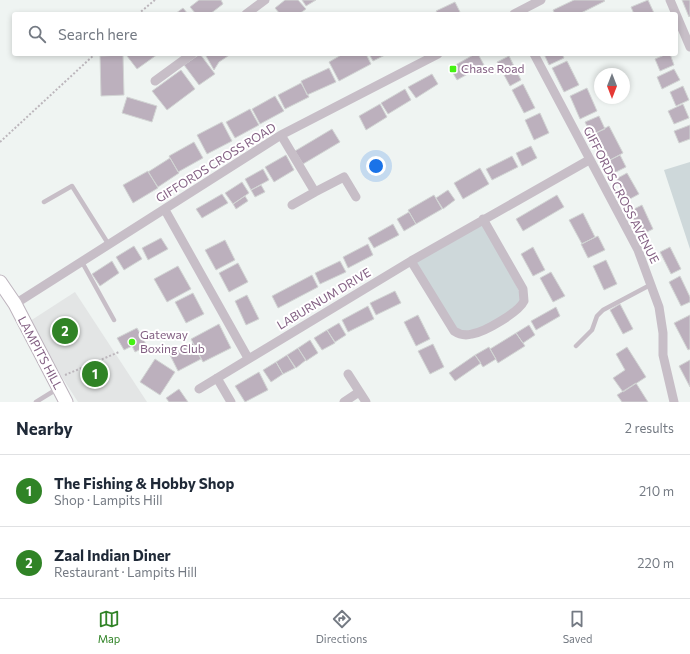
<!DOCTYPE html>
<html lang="en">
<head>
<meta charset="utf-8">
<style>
	:root { --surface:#fff; --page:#f2f2f3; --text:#1f2937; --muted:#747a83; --line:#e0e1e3; --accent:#308326 }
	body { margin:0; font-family:Commissioner,sans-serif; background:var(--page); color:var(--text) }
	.compass { position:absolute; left:594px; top:68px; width:36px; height:36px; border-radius:50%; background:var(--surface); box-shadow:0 2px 6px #0003; rotate:180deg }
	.you { position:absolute; left:376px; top:166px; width:14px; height:14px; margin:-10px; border:3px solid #fff; border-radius:50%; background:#1a73e8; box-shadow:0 0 0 6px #1a73e833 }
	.badge { display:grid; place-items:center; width:26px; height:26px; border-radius:50%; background:var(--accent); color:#fff; font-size:13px; font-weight:700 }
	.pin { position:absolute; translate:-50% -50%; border:2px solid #fff; box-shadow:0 1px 4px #0006 }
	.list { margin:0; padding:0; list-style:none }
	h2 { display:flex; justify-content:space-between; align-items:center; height:52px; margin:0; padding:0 16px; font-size:17px }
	h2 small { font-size:13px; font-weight:400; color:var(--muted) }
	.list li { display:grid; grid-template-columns:26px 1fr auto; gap:12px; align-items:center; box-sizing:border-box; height:72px; padding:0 16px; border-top:1px solid var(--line) }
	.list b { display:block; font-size:15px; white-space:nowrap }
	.list p { margin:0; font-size:13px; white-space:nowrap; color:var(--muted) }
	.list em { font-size:13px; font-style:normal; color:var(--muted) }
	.icon { flex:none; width:22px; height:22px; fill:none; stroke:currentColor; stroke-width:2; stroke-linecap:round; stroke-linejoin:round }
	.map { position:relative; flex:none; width:690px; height:402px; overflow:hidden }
	.search { position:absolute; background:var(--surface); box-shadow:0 2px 6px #0003; left:12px; right:12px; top:12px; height:44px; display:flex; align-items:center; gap:10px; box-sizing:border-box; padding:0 14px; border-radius:4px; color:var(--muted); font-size:15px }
	.sheet { height:196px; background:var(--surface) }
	nav { display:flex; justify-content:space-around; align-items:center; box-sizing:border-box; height:56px; border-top:1px solid var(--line); background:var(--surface); font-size:11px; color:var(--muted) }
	nav a { display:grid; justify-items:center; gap:2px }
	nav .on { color:var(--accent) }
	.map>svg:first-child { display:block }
	.built { fill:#e3e5e5 }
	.green { fill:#ced8da }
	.building { fill:#bcb0bd; stroke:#d2d5d4 }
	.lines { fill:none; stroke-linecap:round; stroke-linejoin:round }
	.secondary-casing { stroke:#bdb3bd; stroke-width:15 }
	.path { stroke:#bcb6bc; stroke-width:2; stroke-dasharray:2 2; stroke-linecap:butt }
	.service { stroke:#c7bec7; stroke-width:4.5 }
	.minor { stroke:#c7bec7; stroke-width:9 }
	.secondary { stroke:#fff; stroke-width:13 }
	.poi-dot { fill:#44f212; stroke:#fff; stroke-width:1.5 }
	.labels { text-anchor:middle; stroke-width:4; stroke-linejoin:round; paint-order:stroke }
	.poi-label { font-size:12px; fill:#836083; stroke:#fff; text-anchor:start }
	.street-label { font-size:12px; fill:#836083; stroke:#fff }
</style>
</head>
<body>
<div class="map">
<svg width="690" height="402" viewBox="0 0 690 402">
	<rect width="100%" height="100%" fill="#eff4f2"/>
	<path class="built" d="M75,292L147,402H78L27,323Z"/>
	<path class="green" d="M690,162V249L664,170Z
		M483,219L524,301L478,332L461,335L411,261Z"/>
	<path class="building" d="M199,0H221L223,4L210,14H196L190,7Z
		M285,0H298L306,9L299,14H280L275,8Z
		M302,0H316L306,6Z
		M574,0H604L605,1L579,14H555L553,10Z
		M648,0L654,13L634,14L631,7Z
		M682,0H690V16L689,17Z
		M455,2L461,14H438L436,11Z
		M183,8L188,14H175Z
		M129,54H158L137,69L127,56Z
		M200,54L215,74L199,85L184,65Z
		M209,54H231L219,62L214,70L206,56Z
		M343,54H366L371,64L339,81L329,62Z
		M369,54H387L373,61Z
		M475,54H478L484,65L457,80L450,68Z
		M544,54H562L564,58L549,65Z
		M667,54H670L674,65L660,71L655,59Z
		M123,55L124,95L101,96L100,56Z
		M509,56L521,80L510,86L497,62Z
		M567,61L579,85L564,92L552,68Z
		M329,68L336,82L307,95L301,81Z
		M674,69L680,80L662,89L657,77Z
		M181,70L195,89L167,110L152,91Z
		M432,74L438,84L416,98L408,87Z
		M301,83L309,97L285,109L278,95Z
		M523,84L535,108L524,113L512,90Z
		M683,86L689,100L676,106L670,92Z
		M587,88L597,111L580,119L570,96Z
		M405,89L411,100L388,114L381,103Z
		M275,96L284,111L260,124L252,109Z
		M127,97L157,106L152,122L122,113Z
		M380,104L387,117L366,130L359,116Z
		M683,104L689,118L674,124L668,111Z
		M250,109L259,125L235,138L226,122Z
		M540,113L549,133L534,140L525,120Z
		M599,116L605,129L591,135L585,122Z
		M222,122L232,141L207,154L197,135Z
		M690,125V139L679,143L674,131Z
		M609,126L623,153L610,160L596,133Z
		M332,129L340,142L303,164L295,151Z
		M194,142L203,158L178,172L169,156Z
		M531,146L537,158L522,166L516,153Z
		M286,155L294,170L274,182L265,167Z
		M620,155L626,167L614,173L608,161Z
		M512,156L518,167L492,180L486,169Z
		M170,158L179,173L158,187L148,172Z
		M480,168L489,184L463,199L454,183Z
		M263,169L269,180L251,190L245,179Z
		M148,171L158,188L133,203L123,185Z
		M627,173L639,194L628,200L616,179Z
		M242,182L249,193L233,204L225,193Z
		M261,185L265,192L255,197L251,190Z
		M448,190L455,200L443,209L436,198Z
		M222,194L228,203L202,218L196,209Z
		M434,195L442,209L416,224L408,210Z
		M557,195L564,207L523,231L516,219Z
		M245,196L248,201L236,209L233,204Z
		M642,205L653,229L641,235L630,211Z
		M409,212L416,224L404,231L397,219Z
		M583,213L595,237L582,244L569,220Z
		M393,224L399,235L374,248L368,238Z
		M598,236L605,250L588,258L581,244Z
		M161,238L168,249L148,260L142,248Z
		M225,240L235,260L216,270L205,250Z
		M368,244L373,255L348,268L343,257Z
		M134,246L142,259L124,270L116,257Z
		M533,247L545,270L533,276L521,254Z
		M670,247L681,269L671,274L660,252Z
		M606,260L617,284L604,290L593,266Z
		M112,261L119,273L100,286L92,274Z
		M340,261L346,272L320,284L315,273Z
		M238,263L248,282L229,292L219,273Z
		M178,266L191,289L167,302L154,279Z
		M551,272L565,296L553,302L540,278Z
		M312,275L318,287L278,308L272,296Z
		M680,276L690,297V302L681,306L669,282Z
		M395,291L401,303L376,315L370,303Z
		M193,293L204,314L186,323L175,302Z
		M247,295L259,319L246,325L235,301Z
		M620,304L633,329L623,334L610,310Z
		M368,306L374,319L348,332L342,320Z
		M556,307L560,316L536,330L531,321Z
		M418,315L430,339L416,346L404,322Z
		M690,315V349L688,350L674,323Z
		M339,323L346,335L335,342L327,330Z
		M219,324L231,348L203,362L191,339Z
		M529,325L535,335L523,343L516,333Z
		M137,328L147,346L135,352L132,346L124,350L117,338Z
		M327,330L335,343L322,350L314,338Z
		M516,333L525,346L498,363L490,349Z
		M310,340L318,353L306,361L298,348Z
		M193,343L201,359L178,371L170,355Z
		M433,344L444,367L430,374L418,351Z
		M489,347L496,359L483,367L475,355Z
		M627,347L646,377L623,392L613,378L625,370L616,354Z
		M298,348L306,360L296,368L287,355Z
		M287,355L295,368L283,374L276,362Z
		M475,355L481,363L455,381L449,373Z
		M155,359L175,372L160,395L140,382Z
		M690,360V387L679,366Z
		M276,362L283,374L271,382L263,370Z
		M259,372L268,390L245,402L235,386Z
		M636,383L648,402H622L617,395Z
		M179,389L188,402H169L166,398Z"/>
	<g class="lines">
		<g class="secondary-casing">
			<path id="secondary" d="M0,282L15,304L66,402"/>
		</g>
		<path class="path" d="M138,14L155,0
			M0,142L95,54
			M65,375L119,352"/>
		<path class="service" d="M44,202L72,186L109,245
			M82,262L114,320
			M576,346L592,330L597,316L603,310L652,284
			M36,402L57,389"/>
		<path class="minor" d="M670,0L690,47
			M246,14L265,0
			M514,14L541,0
			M534,54L638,250L659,307L663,333V355L674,402
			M155,81L192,54
			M281,135L315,192L344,177L356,197
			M292,205L315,192
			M165,210L248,358
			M411,261L454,331C460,335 465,336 472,334C485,332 519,312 524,301L523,289L483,219
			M15,304L281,135L438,54
			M348,374L366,402
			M217,378L231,402
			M199,389L411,261L589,160
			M344,402L359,392"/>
		<use href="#secondary" class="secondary"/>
	</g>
	<g class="poi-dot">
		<rect x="449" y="65" width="8" height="8" rx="2"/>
		<circle cx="132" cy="342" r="4"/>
	</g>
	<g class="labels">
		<g class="poi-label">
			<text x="461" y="73">Chase Road</text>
			<text x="140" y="339">Gateway<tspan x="140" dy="14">Boxing Club</tspan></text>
		</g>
		<g class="street-label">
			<text transform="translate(216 163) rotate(-32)" y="4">GIFFORDS CROSS ROAD</text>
			<text transform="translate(621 195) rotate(63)" y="4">GIFFORDS CROSS AVENUE</text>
			<text transform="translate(324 299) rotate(-31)" y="4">LABURNUM DRIVE</text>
			<text transform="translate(40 353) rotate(62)" y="4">LAMPITS HILL</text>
		</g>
	</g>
</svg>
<svg class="compass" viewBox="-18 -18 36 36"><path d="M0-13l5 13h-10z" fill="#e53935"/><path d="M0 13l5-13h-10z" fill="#747a83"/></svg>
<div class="you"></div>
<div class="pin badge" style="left:95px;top:374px">1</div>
<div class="pin badge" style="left:65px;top:331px">2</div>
<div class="search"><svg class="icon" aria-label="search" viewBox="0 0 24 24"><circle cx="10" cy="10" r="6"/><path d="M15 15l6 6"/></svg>Search here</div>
</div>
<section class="sheet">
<h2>Nearby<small>2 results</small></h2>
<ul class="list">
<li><span class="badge">1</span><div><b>The Fishing &amp; Hobby Shop</b><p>Shop · Lampits Hill</p></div><em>210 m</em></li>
<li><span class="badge">2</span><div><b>Zaal Indian Diner</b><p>Restaurant · Lampits Hill</p></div><em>220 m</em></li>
</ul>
</section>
<nav>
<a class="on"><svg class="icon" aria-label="map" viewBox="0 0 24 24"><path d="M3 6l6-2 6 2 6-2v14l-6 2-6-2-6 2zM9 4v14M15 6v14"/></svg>Map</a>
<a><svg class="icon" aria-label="directions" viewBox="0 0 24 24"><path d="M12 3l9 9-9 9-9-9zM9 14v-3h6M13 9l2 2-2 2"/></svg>Directions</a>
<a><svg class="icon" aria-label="saved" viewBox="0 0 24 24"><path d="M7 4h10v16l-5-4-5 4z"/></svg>Saved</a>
</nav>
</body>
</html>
